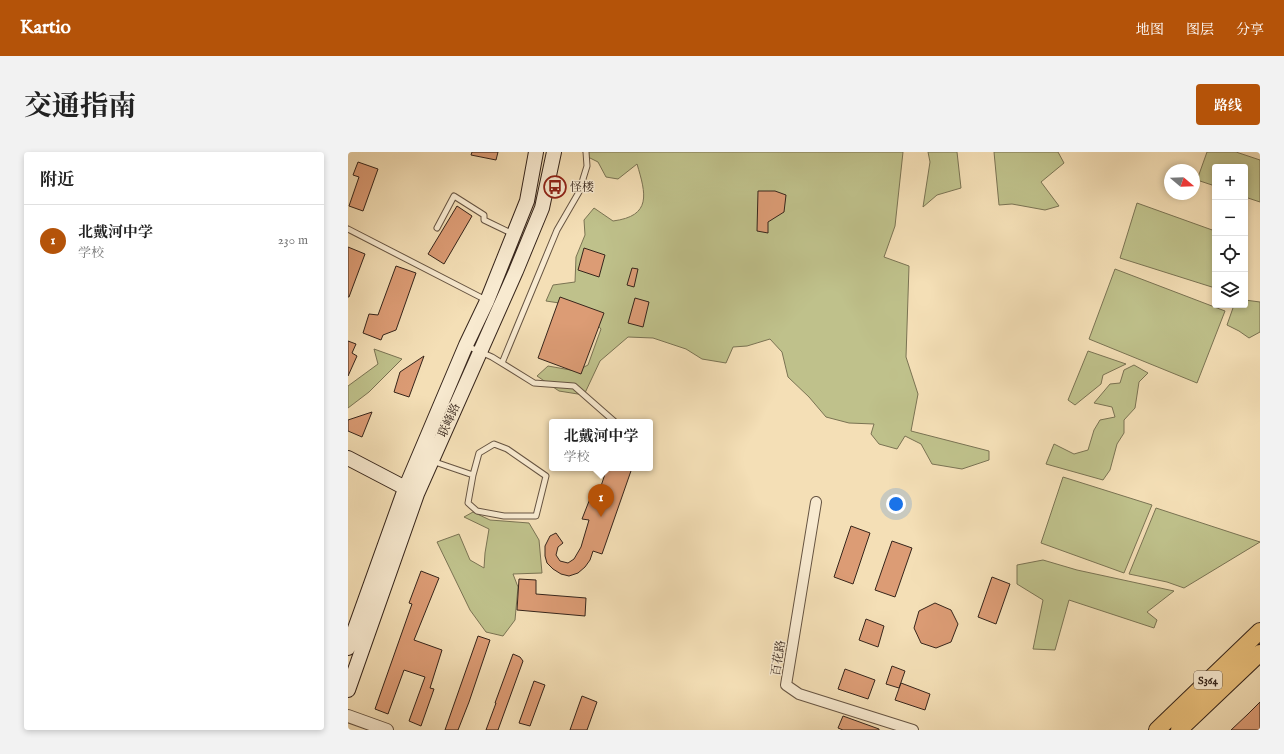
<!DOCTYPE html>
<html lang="zh">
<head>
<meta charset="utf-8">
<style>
	:root { --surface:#fff; --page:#f2f2f2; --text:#222; --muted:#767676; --line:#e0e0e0; --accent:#b45309 }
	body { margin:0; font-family:"IM FELL English","Noto Serif SC",serif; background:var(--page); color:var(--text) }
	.controls { position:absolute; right:12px; top:12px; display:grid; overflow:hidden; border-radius:4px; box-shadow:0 2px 6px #0003 }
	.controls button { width:36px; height:36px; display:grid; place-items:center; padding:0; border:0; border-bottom:1px solid var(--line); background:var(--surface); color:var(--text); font:20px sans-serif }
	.compass { position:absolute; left:816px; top:12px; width:36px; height:36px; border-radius:50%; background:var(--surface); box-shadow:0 2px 6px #0003; rotate:109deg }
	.you { position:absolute; left:548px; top:352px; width:14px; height:14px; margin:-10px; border:3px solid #fff; border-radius:50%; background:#1a73e8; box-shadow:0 0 0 6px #1a73e833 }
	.badge { display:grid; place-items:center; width:26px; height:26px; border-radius:50%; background:var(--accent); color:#fff; font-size:13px; font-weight:700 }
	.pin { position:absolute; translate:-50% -33px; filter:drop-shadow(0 1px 2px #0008) }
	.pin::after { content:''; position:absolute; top:21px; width:14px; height:12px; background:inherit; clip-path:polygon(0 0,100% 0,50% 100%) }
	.popup { position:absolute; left:201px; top:267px; width:104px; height:52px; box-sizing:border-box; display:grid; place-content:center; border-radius:4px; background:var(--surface); filter:drop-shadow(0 1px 3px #0005); font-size:13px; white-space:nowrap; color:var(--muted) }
	.popup b { font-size:15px; color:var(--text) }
	.popup::after { content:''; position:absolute; left:50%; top:100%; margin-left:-8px; border:8px solid transparent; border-top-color:var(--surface) }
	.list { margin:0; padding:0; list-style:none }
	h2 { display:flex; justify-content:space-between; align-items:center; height:52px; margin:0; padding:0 16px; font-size:17px }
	h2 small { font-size:13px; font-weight:400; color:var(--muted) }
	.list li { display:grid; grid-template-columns:26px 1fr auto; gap:12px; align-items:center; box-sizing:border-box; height:72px; padding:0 16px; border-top:1px solid var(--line) }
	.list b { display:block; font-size:15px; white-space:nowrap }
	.list p { margin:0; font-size:13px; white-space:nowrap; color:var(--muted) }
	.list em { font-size:13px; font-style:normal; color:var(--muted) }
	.icon { flex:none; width:22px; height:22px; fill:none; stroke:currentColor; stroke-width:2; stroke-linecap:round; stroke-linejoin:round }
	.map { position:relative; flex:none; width:912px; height:578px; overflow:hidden; border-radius:4px }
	header { display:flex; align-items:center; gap:24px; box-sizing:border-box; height:56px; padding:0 20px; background:var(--accent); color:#fff }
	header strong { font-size:19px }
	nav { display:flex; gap:22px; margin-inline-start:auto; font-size:14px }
	.intro { display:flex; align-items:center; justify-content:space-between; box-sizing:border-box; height:96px; padding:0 24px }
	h1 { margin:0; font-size:28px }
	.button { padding:10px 18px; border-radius:4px; background:var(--accent); color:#fff; font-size:14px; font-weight:700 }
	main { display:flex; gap:24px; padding:0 24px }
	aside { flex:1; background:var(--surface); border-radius:4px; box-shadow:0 2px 6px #0003 }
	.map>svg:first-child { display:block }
	.green { fill:#bfc18b; stroke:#7a7353 }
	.building { fill:#dc9c75; stroke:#36251b }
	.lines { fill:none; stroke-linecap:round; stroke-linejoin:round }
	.service-casing { stroke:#665442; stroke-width:7 }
	.minor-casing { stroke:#665442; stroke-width:12 }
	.tertiary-casing { stroke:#665442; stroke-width:14 }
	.secondary-casing { stroke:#36251b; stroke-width:16 }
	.primary-casing { stroke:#36251b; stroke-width:18 }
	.service { stroke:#f8ead0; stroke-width:5 }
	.minor { stroke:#f8ead0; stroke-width:10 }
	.tertiary { stroke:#f8ead0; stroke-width:12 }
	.secondary { stroke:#f8ead0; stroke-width:14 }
	.primary { stroke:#eac07b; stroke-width:16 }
	.labels { text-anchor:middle; stroke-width:3; stroke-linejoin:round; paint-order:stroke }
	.shield { fill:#f8ead0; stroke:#706051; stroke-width:1 }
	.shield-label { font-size:11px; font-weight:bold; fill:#36251b }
	.poi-label { font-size:12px; fill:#36251b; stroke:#f8ead0; text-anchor:start }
	.street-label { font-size:12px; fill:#36251b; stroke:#f8ead0 }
</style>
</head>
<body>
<header>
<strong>Kartio</strong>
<nav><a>地图</a><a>图层</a><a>分享</a></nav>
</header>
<div class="intro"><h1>交通指南</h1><a class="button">路线</a></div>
<main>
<aside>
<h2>附近<small></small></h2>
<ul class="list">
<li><span class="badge">1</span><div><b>北戴河中学</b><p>学校</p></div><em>230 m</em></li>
</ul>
</aside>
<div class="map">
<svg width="912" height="578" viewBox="0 0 912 578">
	<rect width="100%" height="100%" fill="#f4dfb6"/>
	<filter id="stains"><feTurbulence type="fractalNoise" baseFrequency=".005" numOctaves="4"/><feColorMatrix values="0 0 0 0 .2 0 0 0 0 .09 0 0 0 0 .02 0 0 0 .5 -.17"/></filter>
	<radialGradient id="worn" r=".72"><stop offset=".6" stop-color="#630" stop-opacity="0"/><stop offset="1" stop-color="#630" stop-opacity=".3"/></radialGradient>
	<path class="green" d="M235,0H555L547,74L536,105L561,114L558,205L570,242L563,279L641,299V308L614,317L584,312L573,292L557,284L549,297L531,292L523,282L526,272L501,271L478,265L461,245L440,225L434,200L422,187L399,194L385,195L378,211L354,207L338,197L305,186L280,185L252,209L236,243L211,239L189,224L200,214L228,219L240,213L253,177L247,170L218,152L198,149L205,133L227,130L228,105L237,83L236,68L246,56L265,69C304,64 298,42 289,12L270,27L258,25L250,10L236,3Z
		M580,0H609L613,36L589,43L575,55L582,10Z
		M646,0H710L716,11L693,30L711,54L697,58L664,52L651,53Z
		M859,0H888L912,8V50L897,45V15H867V34L849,28Z
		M789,51L867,79V136L772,106Z
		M767,117L877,159L849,231L741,187Z
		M897,148L912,150V180L901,186L891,179L879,173L886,153H897Z
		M26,197L54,207L21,240L0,256V234L30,212Z
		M740,199L778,212L755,223L753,232L727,253L720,248Z
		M786,213L800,221L791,230L787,256L776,268V281L769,292L762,318L755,328L698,312L706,292L726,302L740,298L746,278L752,268L767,265L764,255L746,251L762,232L772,231L776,218Z
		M715,325L804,353L776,421L693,391Z
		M808,356L912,390L836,436L819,430L781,422Z
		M125,360L142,368L181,371L191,388L194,421L165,422L170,435L167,468L155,484L138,480L122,458L89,390L111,382L122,408L136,416L137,401L141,377L116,365Z
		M695,408L729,418L826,439L799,460L809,468L806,476L721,448L707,498L685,497L695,448L669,432V413Z"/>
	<path class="building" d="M124,0H150L148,8L123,3Z
		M10,10L30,17L15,59L1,54L11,25L5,23Z
		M410,39H427L438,43L436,60L420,70V81L409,79Z
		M109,54L124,64L96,112L80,102Z
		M0,95L17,102L1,145H0Z
		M236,96L257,103L251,125L230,118Z
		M48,114L68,121L48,178L35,183L33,188L15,181L21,162L30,163Z
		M284,116L290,117L286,135L279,133Z
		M212,145L256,161L233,222L190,206Z
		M287,146L301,150L295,175L280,171Z
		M0,189L8,192L4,201L9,204L0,224Z
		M76,204L61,245L46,240L52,220Z
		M24,260L14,285L0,279V268Z
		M259,316H284L254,402L245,399L242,408L237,415L230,421L221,424L213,422L205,417L199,411L197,404V394L202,384L208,381L215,391L210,395L208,403L212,409L220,411L226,407L233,395L241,368L234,367L243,344L249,346Z
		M503,374L522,381L505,432L486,425Z
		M544,389L564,396L547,445L527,438Z
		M73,419L91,426L66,488L94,498L82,536L86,537L73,574L61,569L77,525L56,518L40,562L27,557L64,452L61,451Z
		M644,425L662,432L648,472L630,465Z
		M171,427L188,428V442L238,446L237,464L169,458Z
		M587,451L603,458L610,472L603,490L588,496L573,491L566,476L571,459Z
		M518,467L536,474L530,495L511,488Z
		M130,484L142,488L121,550L110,578H97Z
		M165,502L172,505L175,509L150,578H138L148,551H147Z
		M544,514L557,519L551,536L538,532Z
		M497,517L527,528L520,547L490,537Z
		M186,529L197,533L182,574L171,571Z
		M553,531L582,542L577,558L547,548Z
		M234,544L249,550L239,578H222Z
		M912,550V578H883L900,562Z
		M495,564L531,577V578H495L490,576Z"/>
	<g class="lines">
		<g class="service-casing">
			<path id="service" d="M89,76L106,44L136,63V68L165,82
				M0,77L138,148
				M119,194L144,205L186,231L226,234L267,270
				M154,211L209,78L231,40L239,14L238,0
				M84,309L125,323L131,301L146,292L159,297L198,324L188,364H156L129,359L120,351L125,323"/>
		</g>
		<g class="minor-casing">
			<path id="minor" d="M468,350L438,533L451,542L565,578"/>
		</g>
		<g class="tertiary-casing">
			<path id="tertiary" d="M0,564L39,578"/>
		</g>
		<g class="secondary-casing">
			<path id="secondary" d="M0,306L65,340
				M0,496L57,337L118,193L139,149L179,49L188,0
				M0,538L69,342L168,119L194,56L206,0"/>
		</g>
		<g class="primary-casing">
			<path id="primary" d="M809,578L912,479
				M831,578L912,501"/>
		</g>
		<use href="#service" class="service"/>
		<use href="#minor" class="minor"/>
		<use href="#tertiary" class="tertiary"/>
		<use href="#secondary" class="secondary"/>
		<use href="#primary" class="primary"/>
	</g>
	<defs>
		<g id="bus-ring" transform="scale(1.15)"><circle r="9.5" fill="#f8ead0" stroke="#8f2418" stroke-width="1.5"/><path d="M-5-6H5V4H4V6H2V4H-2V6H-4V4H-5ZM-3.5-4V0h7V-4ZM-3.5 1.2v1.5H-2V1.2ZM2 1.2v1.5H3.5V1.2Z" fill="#8f2418"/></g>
	</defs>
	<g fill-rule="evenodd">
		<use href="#bus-ring" x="207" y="35"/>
	</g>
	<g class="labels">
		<rect class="shield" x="846" y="519" width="28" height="18" rx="3"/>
		<g class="shield-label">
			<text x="860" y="532">S364</text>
		</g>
		<g class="poi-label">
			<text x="222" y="39">怪楼</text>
		</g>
		<g class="street-label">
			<text transform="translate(101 268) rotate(-66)" y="4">联峰路</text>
			<text transform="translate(430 506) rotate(-81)" y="4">百花路</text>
		</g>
	</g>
	<rect width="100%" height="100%" filter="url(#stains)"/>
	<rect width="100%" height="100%" fill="url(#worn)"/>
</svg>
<div class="controls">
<button>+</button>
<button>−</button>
<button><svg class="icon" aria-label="locate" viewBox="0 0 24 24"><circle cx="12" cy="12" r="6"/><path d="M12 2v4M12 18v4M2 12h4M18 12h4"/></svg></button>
<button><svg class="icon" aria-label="layers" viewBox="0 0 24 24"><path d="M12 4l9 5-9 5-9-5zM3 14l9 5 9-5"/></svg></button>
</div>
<svg class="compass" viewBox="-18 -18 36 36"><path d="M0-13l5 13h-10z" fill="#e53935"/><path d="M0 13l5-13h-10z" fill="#767676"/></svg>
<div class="you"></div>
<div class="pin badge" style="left:253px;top:365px">1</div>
<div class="popup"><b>北戴河中学</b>学校</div>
</div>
</main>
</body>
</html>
